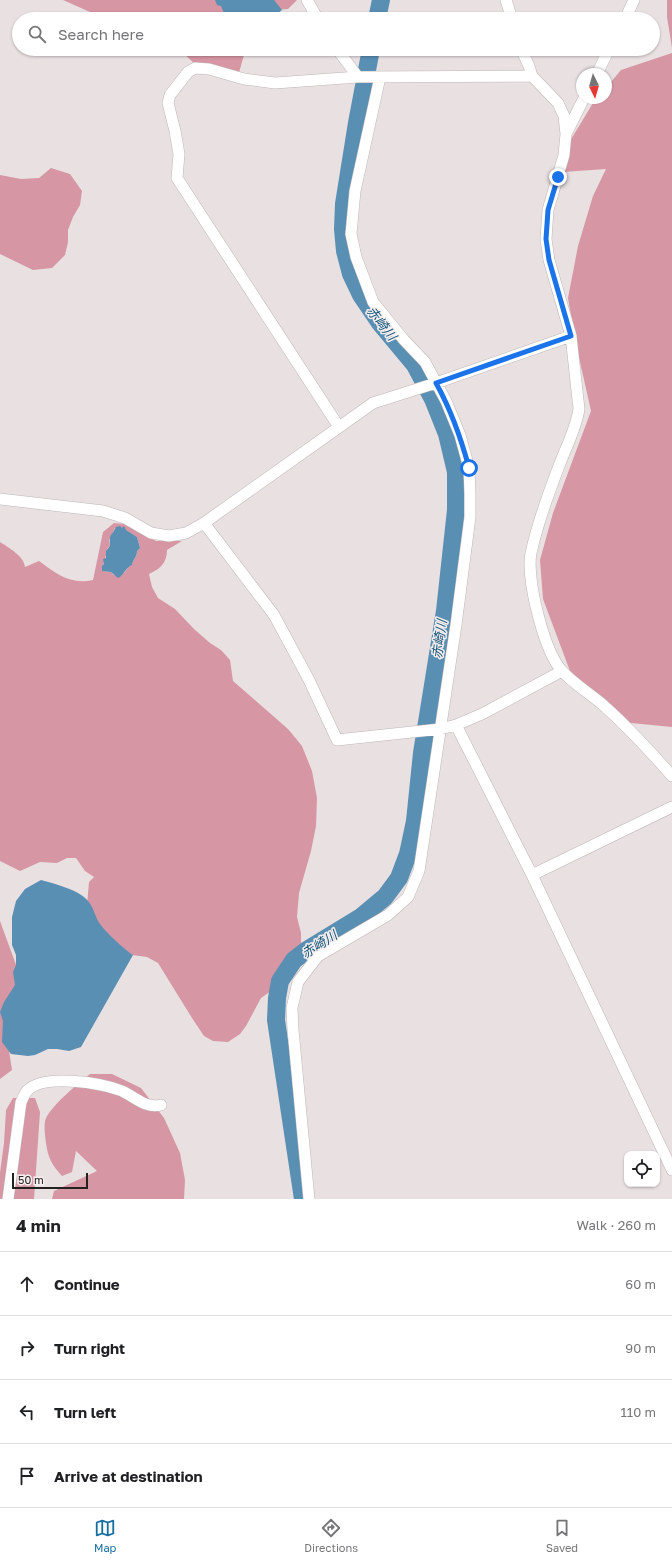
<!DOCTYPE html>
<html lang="en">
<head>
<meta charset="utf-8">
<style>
	:root { --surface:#fff; --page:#f2f2f2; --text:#202124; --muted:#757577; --line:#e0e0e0; --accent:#176f9e }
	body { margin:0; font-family:"Golos Text","Noto Sans JP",sans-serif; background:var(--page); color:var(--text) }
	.controls { position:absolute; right:12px; bottom:12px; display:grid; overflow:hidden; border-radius:8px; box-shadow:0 1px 3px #0004 }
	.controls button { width:36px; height:36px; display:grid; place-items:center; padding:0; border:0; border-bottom:1px solid var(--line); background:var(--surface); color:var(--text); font:20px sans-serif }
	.compass { position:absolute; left:576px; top:68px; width:36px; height:36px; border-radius:50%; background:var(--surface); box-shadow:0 1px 3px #0004; rotate:175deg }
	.scale { position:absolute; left:12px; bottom:10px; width:76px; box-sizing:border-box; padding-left:4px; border:2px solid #242121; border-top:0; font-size:11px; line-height:14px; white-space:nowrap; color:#242121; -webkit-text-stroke:3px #f6eeef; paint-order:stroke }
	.stop { position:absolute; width:12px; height:12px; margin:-9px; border:3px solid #1a73e8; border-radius:50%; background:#fff }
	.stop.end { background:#1a73e8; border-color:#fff; box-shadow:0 1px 4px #0008 }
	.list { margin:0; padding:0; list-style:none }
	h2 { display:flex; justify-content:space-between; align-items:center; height:52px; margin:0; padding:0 16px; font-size:17px }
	h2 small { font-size:13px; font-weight:400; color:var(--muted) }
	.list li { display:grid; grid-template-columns:26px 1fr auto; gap:12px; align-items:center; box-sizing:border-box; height:64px; padding:0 16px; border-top:1px solid var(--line) }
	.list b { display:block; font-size:15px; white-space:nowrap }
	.list em { font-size:13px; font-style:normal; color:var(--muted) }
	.icon { flex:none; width:22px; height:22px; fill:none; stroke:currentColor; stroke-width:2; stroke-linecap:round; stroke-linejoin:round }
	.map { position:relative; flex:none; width:672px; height:1199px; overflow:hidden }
	.search { position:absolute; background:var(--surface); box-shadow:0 1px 3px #0004; left:12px; right:12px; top:12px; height:44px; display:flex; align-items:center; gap:10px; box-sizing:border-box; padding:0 14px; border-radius:22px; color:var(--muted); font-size:15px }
	.sheet { height:308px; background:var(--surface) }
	nav { display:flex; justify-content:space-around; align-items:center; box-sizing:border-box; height:56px; border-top:1px solid var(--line); background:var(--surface); font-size:11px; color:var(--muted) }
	nav a { display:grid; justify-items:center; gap:2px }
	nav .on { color:var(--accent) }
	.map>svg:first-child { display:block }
	.forest { fill:#d696a3; fill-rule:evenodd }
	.water { fill:#598fb3 }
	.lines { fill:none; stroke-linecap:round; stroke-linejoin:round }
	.river { stroke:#598fb3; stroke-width:18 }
	.minor-casing { stroke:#beb6b7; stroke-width:12 }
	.minor { stroke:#fff; stroke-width:11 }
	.route { stroke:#1a73e8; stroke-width:5 }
	.labels { text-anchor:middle; stroke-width:3; stroke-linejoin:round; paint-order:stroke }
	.water-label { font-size:13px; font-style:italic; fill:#105377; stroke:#f6eeef }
</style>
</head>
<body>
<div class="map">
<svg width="672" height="1199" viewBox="0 0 672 1199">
	<rect width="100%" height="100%" fill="#e9e0e2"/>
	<path class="forest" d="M63,0H221L235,19H125L90,12Z
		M267,0H297L288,9L276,10Z
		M667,0H672V48L667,17Z
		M179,49H243L244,55L238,76L198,67Z
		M672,53V727L621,722L570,671L543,599L540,560L553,513L591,411L576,344L568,298L578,246L593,196L606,169L563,172L567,146L593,103L597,98H606V88L621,70Z
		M51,168L70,174L82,191L80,205L73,217L68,230V242L65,255L52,268L33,270L0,254V175L21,179L39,178Z
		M114,523L124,524L156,541H182L167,550C167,563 160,569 149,574L152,587L158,598L175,609L194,629L210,643L221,650L230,660L233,681L288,729L302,746L312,771L317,798L316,826L311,851L299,893L297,917L301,933V946L294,969L285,981L261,998L246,1026L240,1034L228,1042L213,1041L204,1036L192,1018L158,963L147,957L125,954L96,927L87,905L89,882L94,877L85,871L76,858H67L57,863L40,862L20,871L0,861V542C9,548 24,556 25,567L39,561C57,574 70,585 93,580L103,532ZM115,528H122L137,537L140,548L137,551C137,557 133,559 132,565H130L124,573L114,575L111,572L103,571C102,564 107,557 107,549L110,546L109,540Z
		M0,921L19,973L6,1031L12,1070L0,1079Z
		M90,1074H112L141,1088L164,1118L180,1153L185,1180L184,1199H52L54,1191L97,1171L76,1151L72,1172L62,1176C52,1165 48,1158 46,1143C45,1136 44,1128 45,1121C49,1107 78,1084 90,1074Z
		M13,1098H35L40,1112L34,1199H0V1173L4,1143L6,1110Z"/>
	<path class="water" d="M215,0H274L282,10C266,23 253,19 234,19L228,13H224L221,6L217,5Z
		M120,526L122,528L124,526L126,530L137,537L140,548L137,551C137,557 133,559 132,565C126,567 124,575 118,578L111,572L102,571V566L104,564L103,559L106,558V551L110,546C109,533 111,537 116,527Z
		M41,880C55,884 72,888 84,897C92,903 94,913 98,921C103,930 125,950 133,955L81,1047L69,1051L57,1049H48L35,1055L28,1056L11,1054L2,1042L3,1021L0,1012L4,1002L15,985L13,972L16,965V955L12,945V917L16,901L25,889Z"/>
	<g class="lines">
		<path class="river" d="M377,19L381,0
			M303,1199L276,1020L277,998L280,981L294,960L307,950L361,917L385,897L399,878L408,854L415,821L422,753L445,611L456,510V472L447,434L433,399L415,365L380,323L361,295L351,274L345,251L343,229L344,204L357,123L371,49"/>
		<g class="minor-casing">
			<path id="minor" d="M307,0L318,19
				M506,0L512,19
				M625,19L634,0
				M337,49L358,77
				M521,49L529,66L532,76L558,103L564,116L566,134L564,155L548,210L546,239L549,260L571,336L579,409C576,429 566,447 559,466C549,492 537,525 531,553C526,579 544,651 562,671C574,684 589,693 602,704C627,726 650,751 672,776
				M597,74L609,49
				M566,134L584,98
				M339,427L177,178L179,154L175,131L168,103L170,95L188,72L195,68L209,69L244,79L275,83L358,77L532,76
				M0,499L103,511L125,518L151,533L169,536L186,533L204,523L373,403L436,383L571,336
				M204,523L274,615L309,680L337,740L440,729L456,725L482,714L562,671
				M456,725L532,875L672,1170
				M532,875L672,807
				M8,1199L21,1102C23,1099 24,1094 27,1091C43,1073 102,1083 122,1091C135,1097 146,1109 161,1105
				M309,1199L293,1030L292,1008L298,982L318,956L388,915L408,897L419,871L456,625L470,517V494L469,468L460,435L446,401L425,362L404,340L373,302L356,257L351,234L355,191L380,77"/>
		</g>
		<use href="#minor" class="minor"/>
	</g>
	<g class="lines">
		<path class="route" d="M469,468C461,438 451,410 436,383L571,336L549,260L546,239L548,210L558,177"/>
	</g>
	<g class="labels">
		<g class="water-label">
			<text transform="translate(382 323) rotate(52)" y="5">赤崎川</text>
			<text transform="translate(439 639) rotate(-82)" y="5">赤崎川</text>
			<text transform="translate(319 944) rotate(-33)" y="5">赤崎川</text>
		</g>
	</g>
</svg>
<div class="controls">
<button><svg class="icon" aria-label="locate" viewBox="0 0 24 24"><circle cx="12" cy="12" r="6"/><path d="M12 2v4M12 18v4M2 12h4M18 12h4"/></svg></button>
</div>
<svg class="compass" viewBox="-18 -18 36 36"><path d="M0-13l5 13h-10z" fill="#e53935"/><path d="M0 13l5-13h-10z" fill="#757577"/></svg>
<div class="scale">50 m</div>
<div class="stop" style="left:469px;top:468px"></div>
<div class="stop end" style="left:558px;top:177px"></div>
<div class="search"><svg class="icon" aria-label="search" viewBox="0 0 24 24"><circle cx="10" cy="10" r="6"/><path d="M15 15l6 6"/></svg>Search here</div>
</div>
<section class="sheet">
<h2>4 min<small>Walk · 260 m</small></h2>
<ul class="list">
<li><svg class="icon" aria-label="ahead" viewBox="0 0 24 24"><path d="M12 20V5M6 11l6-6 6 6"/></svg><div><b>Continue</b></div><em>60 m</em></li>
<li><svg class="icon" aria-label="right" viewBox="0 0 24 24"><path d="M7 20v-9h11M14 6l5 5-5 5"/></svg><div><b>Turn right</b></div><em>90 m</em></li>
<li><svg class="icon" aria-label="left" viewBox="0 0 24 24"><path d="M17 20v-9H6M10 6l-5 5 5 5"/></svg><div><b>Turn left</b></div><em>110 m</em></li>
<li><svg class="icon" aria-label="arrive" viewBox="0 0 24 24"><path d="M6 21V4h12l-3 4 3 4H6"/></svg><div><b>Arrive at destination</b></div></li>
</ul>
</section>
<nav>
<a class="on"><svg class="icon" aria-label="map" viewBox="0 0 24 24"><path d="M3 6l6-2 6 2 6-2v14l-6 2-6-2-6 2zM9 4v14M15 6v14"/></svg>Map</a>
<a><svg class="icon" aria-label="directions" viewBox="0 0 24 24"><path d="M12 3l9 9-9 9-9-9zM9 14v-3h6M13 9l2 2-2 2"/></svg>Directions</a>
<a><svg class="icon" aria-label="saved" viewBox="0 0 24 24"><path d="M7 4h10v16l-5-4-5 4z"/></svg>Saved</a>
</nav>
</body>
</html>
